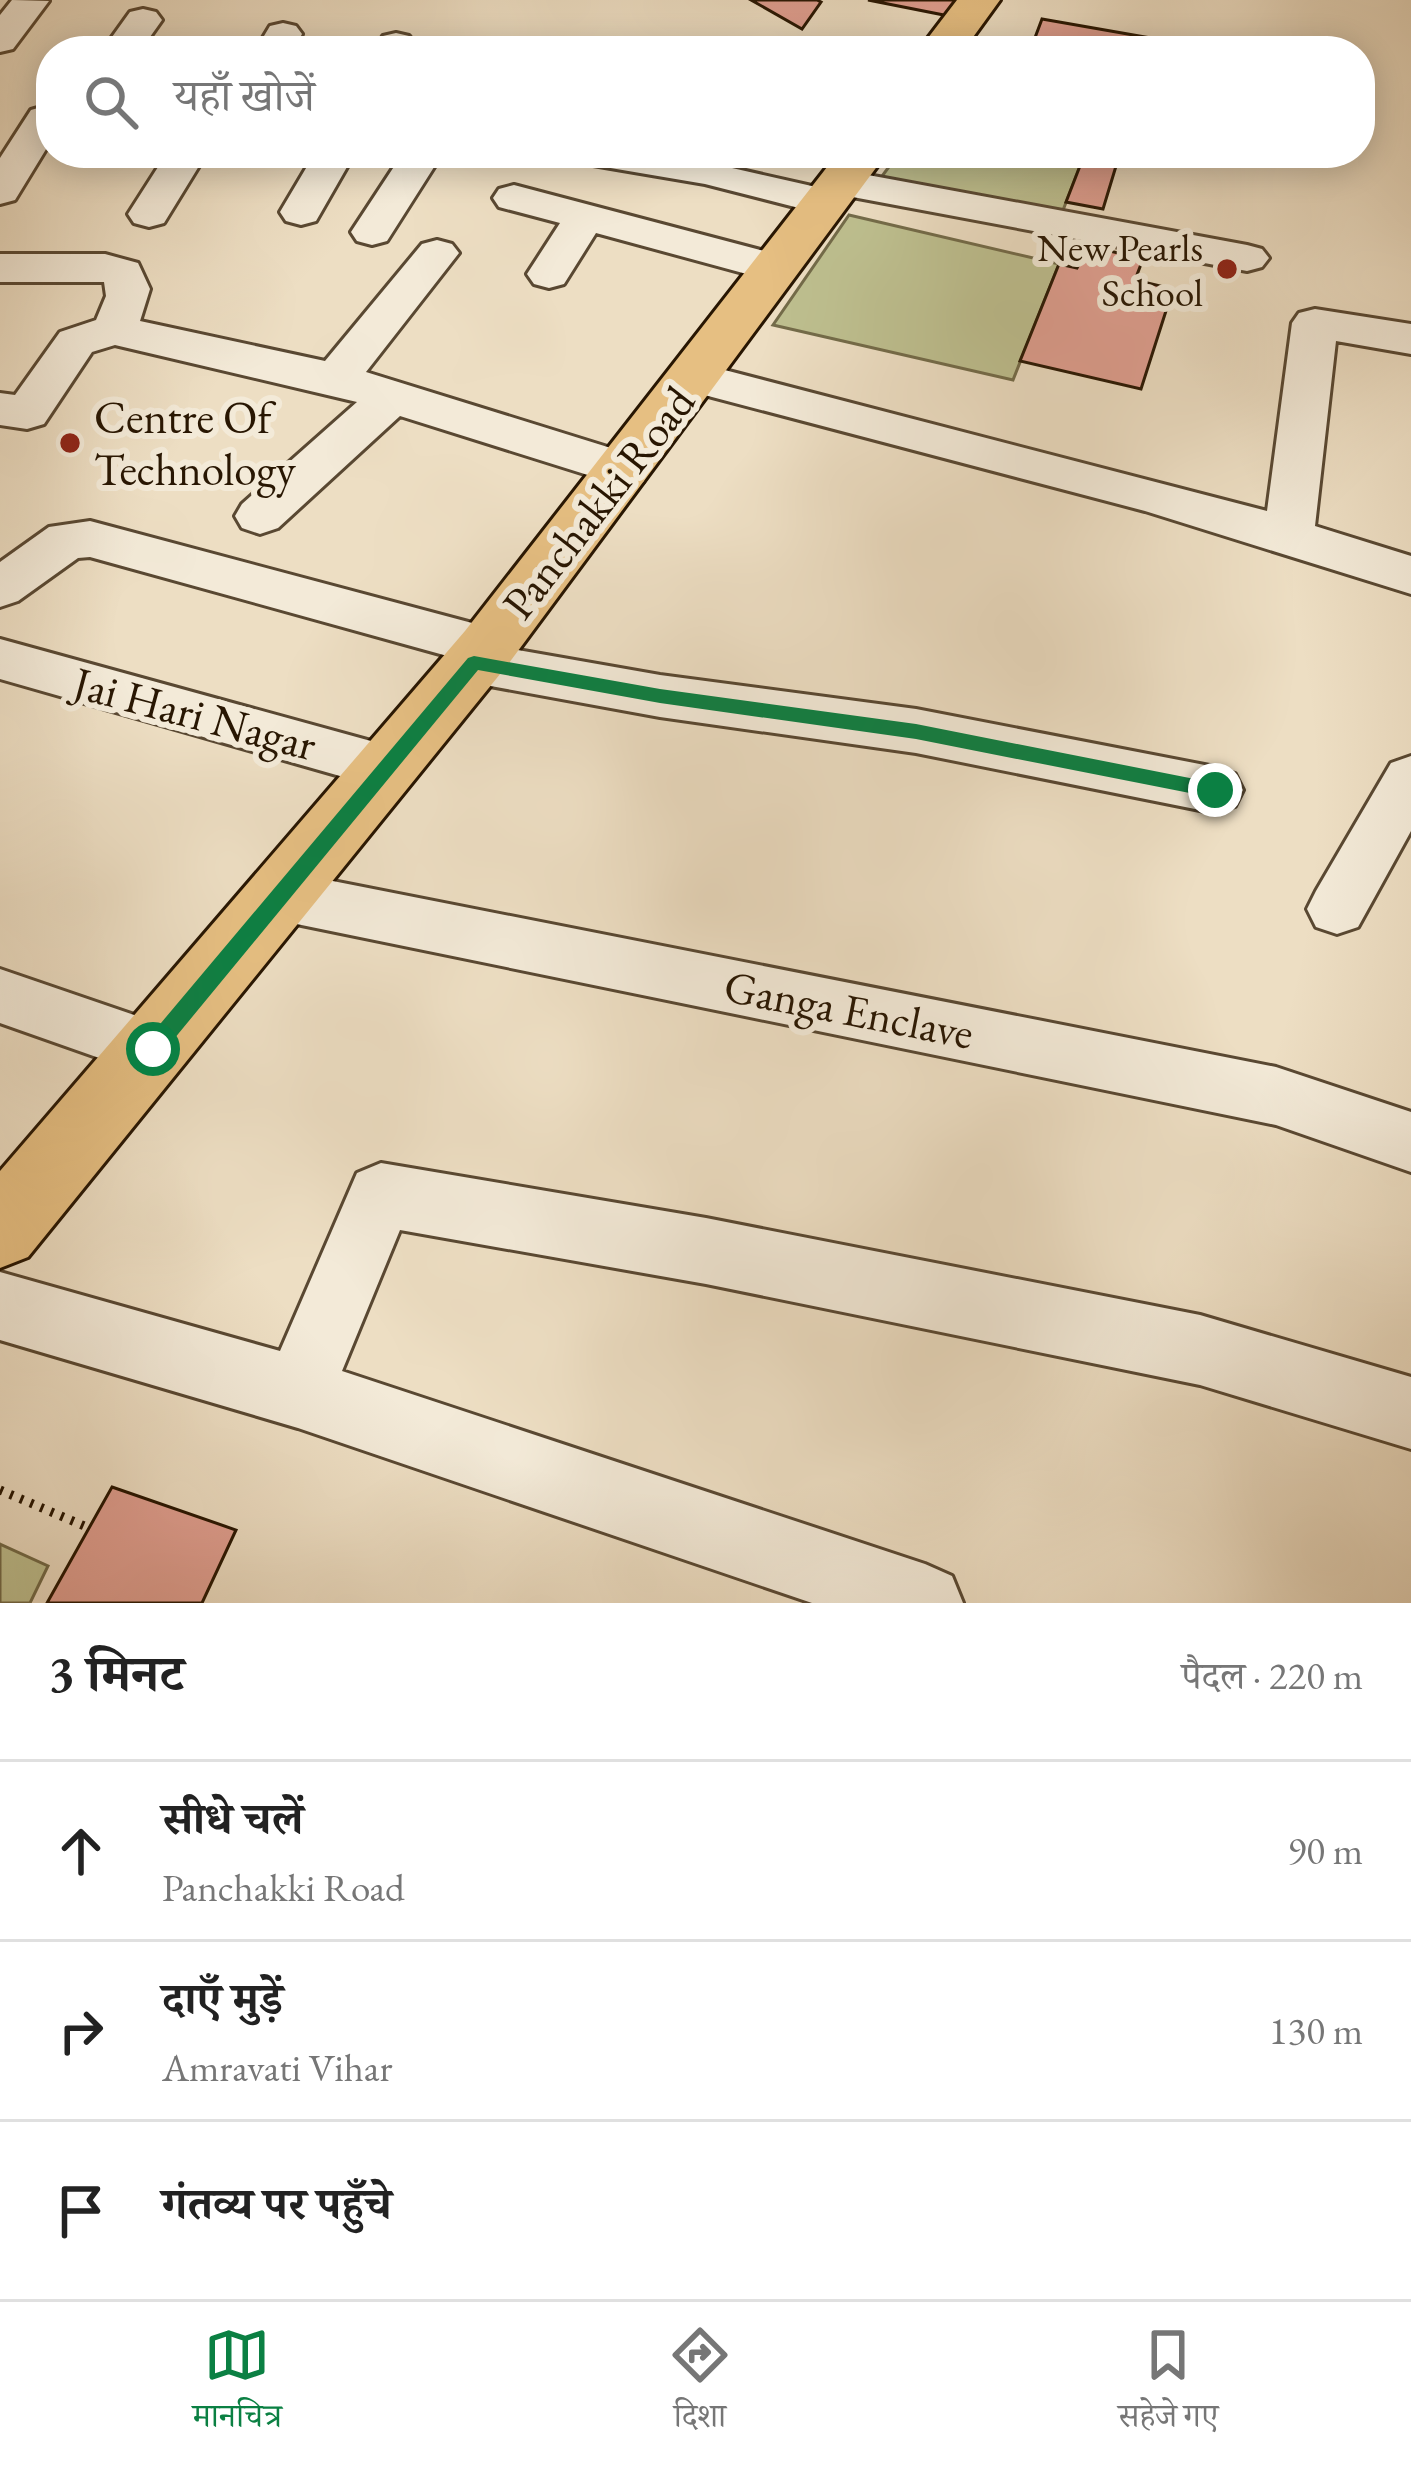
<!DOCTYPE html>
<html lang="hi">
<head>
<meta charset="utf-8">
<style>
	:root { --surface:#fff; --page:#f6f6f6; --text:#222; --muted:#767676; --line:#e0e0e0; --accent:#0b8043 }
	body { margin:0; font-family:"EB Garamond","Noto Serif Devanagari",serif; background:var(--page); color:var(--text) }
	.stop { position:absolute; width:36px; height:36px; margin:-27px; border:9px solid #0b8043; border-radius:50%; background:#fff }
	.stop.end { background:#0b8043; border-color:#fff; box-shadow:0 3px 12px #0008 }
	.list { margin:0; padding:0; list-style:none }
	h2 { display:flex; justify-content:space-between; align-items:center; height:156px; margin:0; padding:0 48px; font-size:51px }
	h2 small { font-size:39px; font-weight:400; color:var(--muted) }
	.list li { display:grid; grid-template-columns:78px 1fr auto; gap:36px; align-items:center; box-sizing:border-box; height:180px; padding:0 48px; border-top:3px solid var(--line) }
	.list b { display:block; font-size:45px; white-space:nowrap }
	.list p { margin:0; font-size:39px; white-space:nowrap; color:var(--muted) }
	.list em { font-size:39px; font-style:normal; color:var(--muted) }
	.icon { flex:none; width:66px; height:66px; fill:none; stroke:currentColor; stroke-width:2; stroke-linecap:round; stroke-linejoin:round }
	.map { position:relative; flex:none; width:1411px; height:1603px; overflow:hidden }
	.search { position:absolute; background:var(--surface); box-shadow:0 6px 30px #0003; left:36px; right:36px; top:36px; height:132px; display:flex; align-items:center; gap:30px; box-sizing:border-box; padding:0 42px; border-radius:48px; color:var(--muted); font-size:45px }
	.sheet { height:696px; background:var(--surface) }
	nav { display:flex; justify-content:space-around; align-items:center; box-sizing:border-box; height:168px; border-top:3px solid var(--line); background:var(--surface); font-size:33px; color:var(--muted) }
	nav a { display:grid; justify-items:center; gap:6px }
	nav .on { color:var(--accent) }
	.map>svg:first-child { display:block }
	.green { fill:#bec090; stroke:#736b49; stroke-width:3 }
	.building { fill:#e09f91; stroke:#281602; stroke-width:3 }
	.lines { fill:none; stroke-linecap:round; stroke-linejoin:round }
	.minor-casing { stroke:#594832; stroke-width:6 }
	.major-casing { stroke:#281602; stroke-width:6 }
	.path { stroke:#281602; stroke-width:9; stroke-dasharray:3 8; stroke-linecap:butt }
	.minor { fill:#f3ead8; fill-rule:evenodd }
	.major { fill:#e6bf82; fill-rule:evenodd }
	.route { fill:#0b8043 }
	.poi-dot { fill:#8f2418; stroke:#f3ead8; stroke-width:4.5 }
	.labels { text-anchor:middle; stroke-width:12; stroke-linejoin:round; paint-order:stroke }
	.far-poi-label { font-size:39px; fill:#281602; stroke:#f3ead8; text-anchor:end }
	.poi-label { font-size:45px; fill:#281602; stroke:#f3ead8; text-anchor:start }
	.street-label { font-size:45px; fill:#281602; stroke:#f3ead8 }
</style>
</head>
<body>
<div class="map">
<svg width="1411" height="1603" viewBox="0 0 1411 1603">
	<rect width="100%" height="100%" fill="#eddec3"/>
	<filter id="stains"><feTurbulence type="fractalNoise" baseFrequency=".00167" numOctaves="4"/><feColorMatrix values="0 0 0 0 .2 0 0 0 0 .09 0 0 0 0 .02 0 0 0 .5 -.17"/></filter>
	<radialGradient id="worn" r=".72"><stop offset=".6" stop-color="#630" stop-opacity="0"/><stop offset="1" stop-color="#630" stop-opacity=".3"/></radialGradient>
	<path class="green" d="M899,153H1085L1060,218L877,183Z
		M849,215L1059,264L1013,380L773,325Z
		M0,1544L48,1566L30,1603H0Z"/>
	<path class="building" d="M751,0H817L821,2L802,29Z
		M868,0H961L949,16Z
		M1042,19L1162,40L1159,51H1030Z
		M1085,153H1120L1103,209L1066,202Z
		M1089,246L1143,259L1135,280L1173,289L1141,389L1020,361L1059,264L1077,268Z
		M112,1487L236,1530L202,1603H47Z"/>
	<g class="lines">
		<g class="minor-casing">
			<path id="minor" d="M12,0L49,1L13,49L0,52V15Z
				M143,9L156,12L162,20L140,51H102L130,12Z
				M283,23L296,26L302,34L293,51H255L270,26Z
				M396,33L409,36L415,44L412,51H374L383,36Z
				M45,106L51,108V141L15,200L0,204V158L31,110Z
				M167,153H207L164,223L149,227L134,223L128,214Z
				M315,153H355L316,221L301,225L286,221L280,212Z
				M403,153H443L387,241L372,245L357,241L351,232Z
				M573,153H666L825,189L820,182L826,173L841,170L1247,245L1262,249L1269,258L1262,267L1247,271L842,195L847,202L841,211L826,215L705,184L593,165L579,162Z
				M514,185L791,258L798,268L791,278L776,282L596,233L564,284L549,288L534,284L527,274L560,223L499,207L493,198L499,189Z
				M437,240L452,244L459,253L366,372L643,458L650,470L643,482L626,487L400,416L278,528L260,534L242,528L235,516L242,504L357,402L115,345L92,352L44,424L27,429L0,425V393L15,395L60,332L96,320L106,296L104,282H0V254H105L138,263L150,289L140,321L325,361L422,244Z
				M1315,309L1411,324V354L1336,341L1315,526L1411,556V594L1145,511L678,388L671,377L678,366L694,362L1267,511L1292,323L1299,313Z
				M90,521L487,627L506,633L512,649L660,675L916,709L1215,767L1235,774L1243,790L1235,806L1215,813L916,753L660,717L474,683L455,677L447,663L451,657L90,557L78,558L18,601L0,607V562L49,527Z
				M0,639L389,746L409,752L417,768L409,784L389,790L0,679Z
				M1411,756V831L1358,927L1337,934L1316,927L1307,909L1316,891L1391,763Z
				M282,871L1276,1067L1411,1112V1172L1276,1125L282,921L261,914L252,896L261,878Z
				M0,969L175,1029L185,1049L175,1069L153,1077L0,1023Z
				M381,1163L706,1218L1200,1315L1411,1377V1449L1200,1385L706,1284L400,1230L342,1371L925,1564L952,1576L963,1603H812L298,1428L0,1340V1272L280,1351L357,1173Z"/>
		</g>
		<g class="major-casing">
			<path id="major" d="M957,0H1000L963,51H918Z
				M838,153H887L509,663L28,1257L0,1268V1171L465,631Z"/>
		</g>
		<path class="path" d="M0,1490L89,1528"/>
		<use href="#minor" class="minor"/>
		<use href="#major" class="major"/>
	</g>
	<path class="route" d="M474,656L660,689L916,724L1215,783L1225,790L1215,798L916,739L660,703L478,670L160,1056H145V1042L468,658Z"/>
	<g class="poi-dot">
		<circle cx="1227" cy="269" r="12"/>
		<circle cx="70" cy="443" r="12"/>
	</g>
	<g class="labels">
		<g class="far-poi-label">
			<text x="1203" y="261">New Pearls<tspan x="1203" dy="45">School</tspan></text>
		</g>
		<g class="poi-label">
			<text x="94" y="433">Centre Of<tspan x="94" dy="52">Technology</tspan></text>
		</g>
		<g class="street-label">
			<text transform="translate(598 502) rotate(-52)" y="16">Panchakki Road</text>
			<text transform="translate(195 713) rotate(15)" y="16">Jai Hari Nagar</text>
			<text transform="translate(849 1009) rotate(11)" y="16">Ganga Enclave</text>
		</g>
	</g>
	<rect width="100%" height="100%" filter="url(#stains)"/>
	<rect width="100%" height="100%" fill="url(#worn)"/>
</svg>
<div class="stop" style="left:153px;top:1049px"></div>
<div class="stop end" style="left:1215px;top:790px"></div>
<div class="search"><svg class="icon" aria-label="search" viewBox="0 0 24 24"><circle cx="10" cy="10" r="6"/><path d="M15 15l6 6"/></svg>यहाँ खोजें</div>
</div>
<section class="sheet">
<h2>3 मिनट<small>पैदल · 220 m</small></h2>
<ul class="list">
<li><svg class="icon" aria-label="ahead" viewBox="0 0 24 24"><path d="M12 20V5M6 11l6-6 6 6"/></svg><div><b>सीधे चलें</b><p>Panchakki Road</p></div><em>90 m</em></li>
<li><svg class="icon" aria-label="right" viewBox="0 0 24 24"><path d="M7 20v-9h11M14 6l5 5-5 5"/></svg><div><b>दाएँ मुड़ें</b><p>Amravati Vihar</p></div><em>130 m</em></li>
<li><svg class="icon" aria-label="arrive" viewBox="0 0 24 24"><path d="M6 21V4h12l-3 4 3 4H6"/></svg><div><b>गंतव्य पर पहुँचे</b></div></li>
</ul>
</section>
<nav>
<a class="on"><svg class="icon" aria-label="map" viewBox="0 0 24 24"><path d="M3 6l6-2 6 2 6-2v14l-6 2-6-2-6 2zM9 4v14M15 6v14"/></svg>मानचित्र</a>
<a><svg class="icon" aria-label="directions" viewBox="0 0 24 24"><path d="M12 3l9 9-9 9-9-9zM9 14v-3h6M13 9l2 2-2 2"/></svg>दिशा</a>
<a><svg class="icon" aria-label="saved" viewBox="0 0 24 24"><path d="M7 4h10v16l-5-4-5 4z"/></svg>सहेजे गए</a>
</nav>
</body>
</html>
